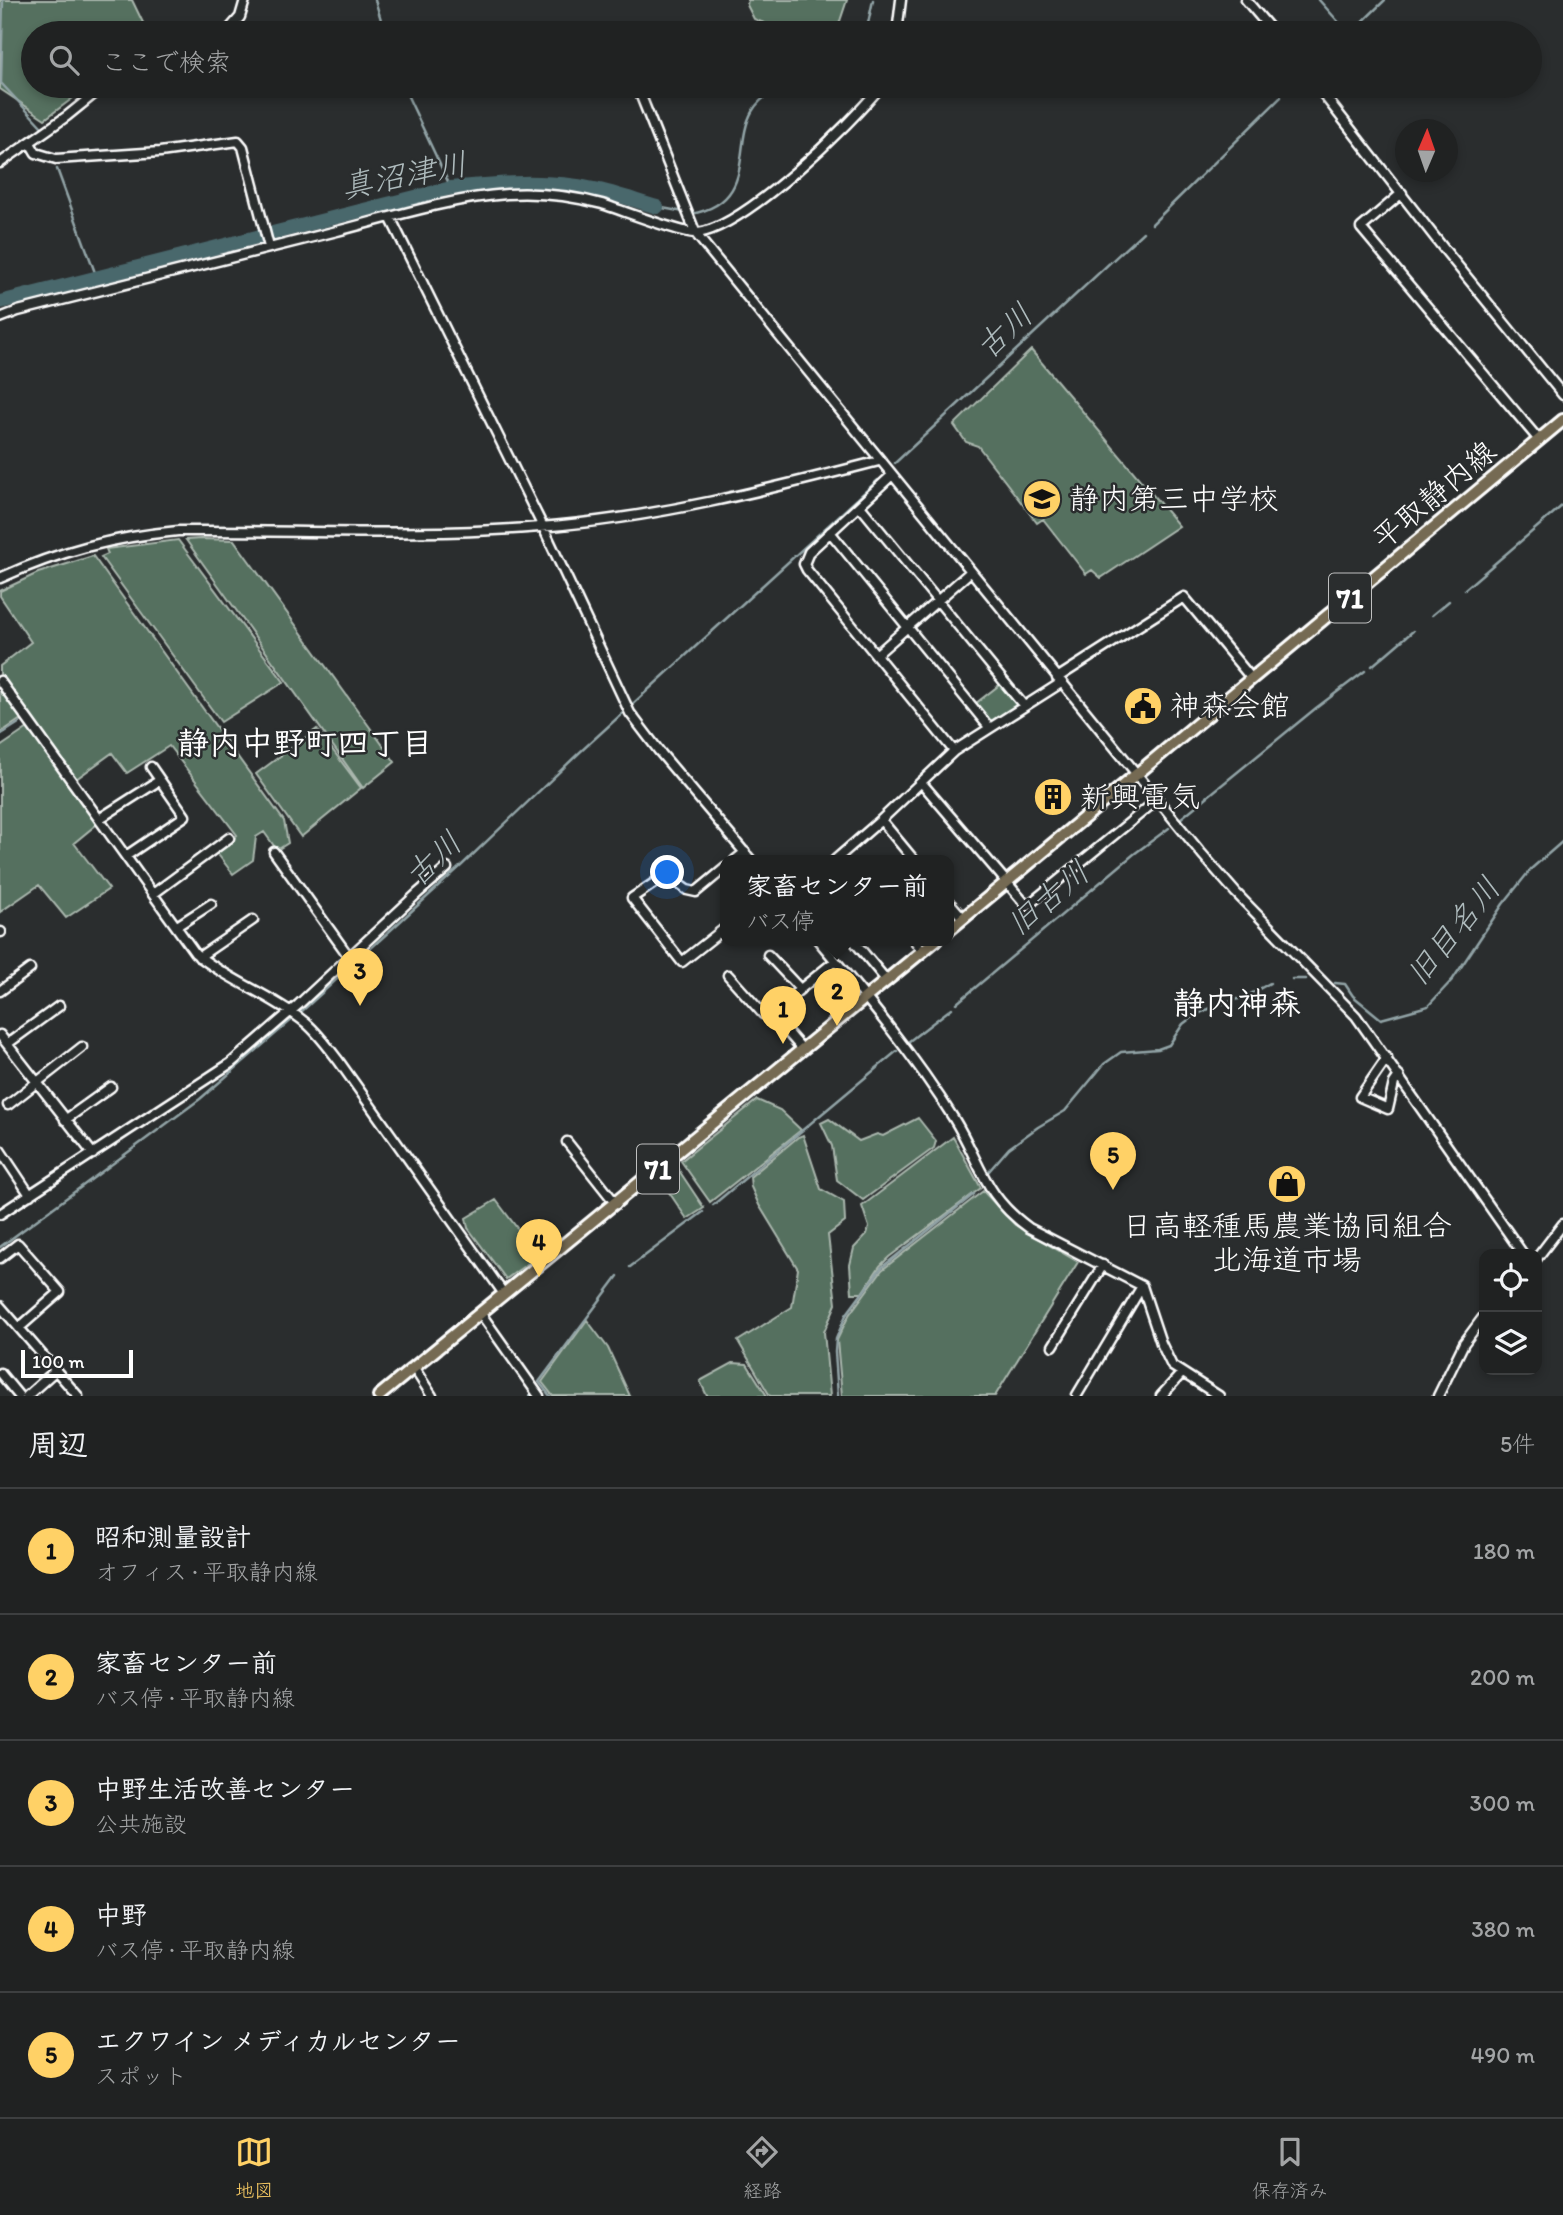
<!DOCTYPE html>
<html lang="ja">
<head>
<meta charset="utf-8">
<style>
	:root { --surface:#202222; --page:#2d2f2f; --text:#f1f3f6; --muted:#a2a4a5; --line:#3d3f40; --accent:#ffd166 }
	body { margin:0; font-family:Itim,"Klee One",sans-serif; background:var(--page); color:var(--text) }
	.controls { position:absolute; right:21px; bottom:21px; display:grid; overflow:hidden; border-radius:14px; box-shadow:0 4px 10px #0003 }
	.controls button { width:63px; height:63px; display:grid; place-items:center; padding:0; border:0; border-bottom:2px solid var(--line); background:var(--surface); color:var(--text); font:35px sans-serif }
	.compass { position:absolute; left:1395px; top:119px; width:63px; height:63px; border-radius:50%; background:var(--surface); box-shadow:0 4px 10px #0003; rotate:2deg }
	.scale { position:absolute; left:21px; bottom:18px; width:112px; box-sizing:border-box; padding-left:7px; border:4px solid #fff; border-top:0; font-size:19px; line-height:24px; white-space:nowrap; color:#fff; -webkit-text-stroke:5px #2a2d2e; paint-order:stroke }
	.you { position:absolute; left:668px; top:873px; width:24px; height:24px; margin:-18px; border:5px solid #fff; border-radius:50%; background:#1a73e8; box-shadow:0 0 0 10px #1a73e833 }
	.badge { display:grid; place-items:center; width:46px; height:46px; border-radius:50%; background:var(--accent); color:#111; font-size:23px; font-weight:700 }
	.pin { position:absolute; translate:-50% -58px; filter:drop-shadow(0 2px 4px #0008) }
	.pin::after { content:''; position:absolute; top:37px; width:24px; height:21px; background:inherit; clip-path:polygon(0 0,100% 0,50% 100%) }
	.popup { position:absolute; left:720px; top:855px; width:234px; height:91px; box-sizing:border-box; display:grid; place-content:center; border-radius:14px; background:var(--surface); filter:drop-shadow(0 2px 5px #0005); font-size:23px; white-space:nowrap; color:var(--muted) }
	.popup b { font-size:26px; color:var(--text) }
	.popup::after { content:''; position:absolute; left:50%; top:100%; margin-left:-14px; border:14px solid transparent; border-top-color:var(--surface) }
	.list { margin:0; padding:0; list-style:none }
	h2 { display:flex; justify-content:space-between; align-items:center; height:91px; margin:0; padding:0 28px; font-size:30px }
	h2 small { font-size:23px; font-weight:400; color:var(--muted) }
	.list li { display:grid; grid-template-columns:46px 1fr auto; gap:21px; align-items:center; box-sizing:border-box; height:126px; padding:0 28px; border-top:2px solid var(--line) }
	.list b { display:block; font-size:26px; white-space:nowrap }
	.list p { margin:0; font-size:23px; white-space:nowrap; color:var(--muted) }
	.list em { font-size:23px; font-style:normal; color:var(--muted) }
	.icon { flex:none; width:38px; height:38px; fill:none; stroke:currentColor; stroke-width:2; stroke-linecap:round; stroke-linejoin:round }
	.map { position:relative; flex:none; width:1563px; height:1396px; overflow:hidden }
	.search { position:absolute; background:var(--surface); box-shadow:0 4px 10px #0003; left:21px; right:21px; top:21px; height:77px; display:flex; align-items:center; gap:18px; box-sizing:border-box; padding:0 24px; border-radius:38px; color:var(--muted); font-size:26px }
	.sheet { height:721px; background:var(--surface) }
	nav { display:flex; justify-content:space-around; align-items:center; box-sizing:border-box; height:98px; border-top:2px solid var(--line); background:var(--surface); font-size:19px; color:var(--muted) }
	nav a { display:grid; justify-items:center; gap:4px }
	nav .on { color:var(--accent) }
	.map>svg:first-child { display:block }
	.green { fill:#546f5e; stroke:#aab7ae; stroke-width:2 }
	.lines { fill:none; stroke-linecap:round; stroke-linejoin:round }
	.stream { stroke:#92a4a7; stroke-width:2.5 }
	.river { stroke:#4a676c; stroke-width:14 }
	.minor-casing { stroke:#fff; stroke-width:13 }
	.major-casing { stroke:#fff; stroke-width:16 }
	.minor { stroke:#2a2d2e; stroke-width:8 }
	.major { stroke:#756b52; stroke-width:10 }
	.labels { text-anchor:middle; stroke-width:5; stroke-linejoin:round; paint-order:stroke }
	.shield { fill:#2a2d2e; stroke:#bfc0c0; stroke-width:2 }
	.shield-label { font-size:28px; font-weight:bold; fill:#fff }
	.street-label { font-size:30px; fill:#fff; stroke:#2a2d2e }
	.poi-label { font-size:30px; fill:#fff; stroke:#2a2d2e; text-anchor:start }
	.water-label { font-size:32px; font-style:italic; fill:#aebbbd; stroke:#2a2d2e }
	.neighbourhood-label { font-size:32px; font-weight:bold; fill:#fff; stroke:#2a2d2e }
</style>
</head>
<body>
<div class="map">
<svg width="1563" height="1396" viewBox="0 0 1563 1396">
	<rect width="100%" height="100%" fill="#2a2d2e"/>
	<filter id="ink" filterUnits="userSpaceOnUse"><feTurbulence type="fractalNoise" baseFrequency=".0143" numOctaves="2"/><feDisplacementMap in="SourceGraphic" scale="14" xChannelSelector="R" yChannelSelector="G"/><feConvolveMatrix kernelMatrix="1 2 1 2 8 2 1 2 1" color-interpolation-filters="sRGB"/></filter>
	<g filter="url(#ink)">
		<path class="green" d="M0,0H132L148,33H33V86H89L45,119L0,89Z
			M748,0H847L836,33H789L754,19L747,5Z
			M1031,350L1179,526L1101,578L1092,570L1086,574L1043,519L1037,523L978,446L966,442L954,425Z
			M201,539L234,540L395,762L363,788L186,540Z
			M178,540L284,682L221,722L101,557L108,554L106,549Z
			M93,556L284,821L288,843L277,850L264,832L256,837L253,860L233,874L216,852L237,835L169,746L127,773L112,753L76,779L0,674V666L31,642L0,596V591L38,573Z
			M1002,683L1018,703L1017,707L993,721H989L975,704Z
			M0,690L21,719L0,733Z
			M28,728L97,824L74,843L109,889L66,918L39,885L0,912V747Z
			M317,729L361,788L301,837L256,774Z
			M757,1100L780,1110L801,1130L710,1202L681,1161Z
			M918,1118L936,1141L934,1148L863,1200L837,1180L832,1146L821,1123L829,1119L859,1141L877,1134L883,1136Z
			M803,1135L821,1189L844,1202L845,1222L828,1235L836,1304L824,1332L830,1396H770L738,1341L792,1307L798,1269L759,1205L751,1187L750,1177L798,1137Z
			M953,1137L981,1188L889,1257L880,1266L862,1293H852L850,1265L854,1248L867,1234L869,1227L862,1206Z
			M676,1166L704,1208L687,1219L660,1179Z
			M983,1191L1015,1225L1078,1262L995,1396H842L837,1340L849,1315L882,1270Z
			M496,1200L538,1256L506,1279L468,1228L466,1218Z
			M587,1320L608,1348L630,1396H553L542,1382Z
			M733,1363L747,1364L767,1396H707L700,1381Z"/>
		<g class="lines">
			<path class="stream" d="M3,0L1,83L41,126
				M375,0L385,33
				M1319,0L1343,27
				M866,33L873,0
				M1351,33L1385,0
				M403,86L451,188
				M1290,89L1294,86
				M57,169L97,278
				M657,207L684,212
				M691,214C778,198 707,106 790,86
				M1152,224L1281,97
				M895,463L1143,232
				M1465,589L1563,505
				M1432,615L1449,601
				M1372,666L1413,631
				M0,735L22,721
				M1180,819L1316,708L1365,671
				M1292,979H1306
				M1335,983L1345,984L1353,996L1381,1019L1428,1006L1453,979L1503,904L1531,869L1563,841
				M957,1003L1134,854L1169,828
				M908,1042L952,1008
				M989,1171L1009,1148L1038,1127L1065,1111L1104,1064L1121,1052L1158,1049L1169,1045L1183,1024L1195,1015L1218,1005L1245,997L1270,983
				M713,1205L897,1051
				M0,1247L200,1099L302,1011L462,865L579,753L878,480
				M630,1267L703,1212
				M530,1396V1395
				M550,1396L539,1382L618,1276
				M838,1396L835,1352L836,1339L846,1315L881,1268L974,1194"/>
			<path class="river" d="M0,302L451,188C498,183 548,179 594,189C615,193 636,201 657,207"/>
			<g class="minor-casing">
				<path id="minor" d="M1246,0L1274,33
					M226,33L240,17L245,0
					M897,33L901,0
					M637,86L696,234L1202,854L1236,893L1356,1016L1523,1254
					M1317,86L1444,249L1563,395
					M30,143L36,153L56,159L160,152L238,141L243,147L269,247
					M0,163L67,116L104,86
					M1402,193L1361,228L1539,440
					M390,217L543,527L630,713L659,751L751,860
					M0,318L18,311C124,285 230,257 337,231C392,217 450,198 507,194C538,192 572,196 602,204C619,209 685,235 698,233C746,226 850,125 881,86
					M860,506L1024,706
					M830,532L989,727
					M0,578C60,551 113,537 178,531C299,530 420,537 540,527C656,518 767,490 879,461
					M876,655L807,570L804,564L809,552L891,476
					M1057,678L1184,597L1252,679
					M0,681L195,953C229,981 272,995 306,1023C318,1033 328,1047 338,1060L504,1294
					M954,751L876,655L970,572
					M921,782L1027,906L1157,800
					M99,819L160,780
					M881,820L914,860
					M274,852L350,958
					M126,856L185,816L151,767
					M735,860L745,852
					M835,860L881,820L954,751L1061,683
					M725,868L696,892L687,890L666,875L632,898L682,962L725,928
					M153,894L229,838
					M949,902L963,918
					M177,926L211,904
					M0,932H1
					M818,940C866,997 914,1055 954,1119C981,1163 983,1195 1029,1228L1142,1286L1161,1343L1172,1366L1219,1396
					M853,940L887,981
					M914,940L923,951
					M768,955L800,989
					M199,957L253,920
					M728,975L763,1014L771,1013L803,1050
					M0,991L30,969
					M771,1013L835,961
					M0,1035L93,1154
					M7,1044L59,1006
					M1387,1058L1360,1097L1388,1109L1394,1083L1399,1076
					M8,1105L82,1047
					M65,1120L111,1087
					M567,1142L616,1204
					M0,1150L30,1195
					M0,1214L231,1063L298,1005L418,893L447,868
					M0,1258L18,1244L60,1292L19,1328
					M1537,1258L1563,1224
					M0,1306L78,1396
					M481,1314L539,1396
					M1053,1346L1103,1265
					M414,1368L432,1396
					M0,1373L19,1396
					M1077,1395L1142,1286
					M27,1396L56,1370
					M1161,1396L1182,1373
					M1438,1396L1464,1343L1484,1316"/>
			</g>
			<g class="major-casing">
				<path id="major" d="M949,930L1563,420
					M379,1396L936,940"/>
			</g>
			<use href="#minor" class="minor"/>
			<use href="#major" class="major"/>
		</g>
	</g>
	<defs>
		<g id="school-disc" transform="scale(2.0125)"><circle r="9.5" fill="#ffd166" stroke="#2a2d2e"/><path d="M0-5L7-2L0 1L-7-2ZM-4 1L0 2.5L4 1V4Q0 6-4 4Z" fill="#111"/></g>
		<g id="civic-disc" transform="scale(2.0125)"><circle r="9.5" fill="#ffd166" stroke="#2a2d2e"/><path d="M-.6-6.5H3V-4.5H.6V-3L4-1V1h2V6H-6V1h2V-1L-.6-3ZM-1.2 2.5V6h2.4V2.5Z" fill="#111"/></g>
		<g id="building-disc" transform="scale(2.0125)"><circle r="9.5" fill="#ffd166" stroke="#2a2d2e"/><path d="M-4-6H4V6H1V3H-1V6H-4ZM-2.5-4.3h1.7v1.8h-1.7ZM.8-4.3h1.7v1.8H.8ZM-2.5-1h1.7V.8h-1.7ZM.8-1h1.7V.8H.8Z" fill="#111"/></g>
		<g id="shop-disc" transform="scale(2.0125)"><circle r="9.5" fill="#ffd166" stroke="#2a2d2e"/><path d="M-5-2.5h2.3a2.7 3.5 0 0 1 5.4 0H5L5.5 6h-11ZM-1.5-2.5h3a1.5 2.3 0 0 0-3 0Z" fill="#111"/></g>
	</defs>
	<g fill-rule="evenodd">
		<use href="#school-disc" x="1042" y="499"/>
		<use href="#civic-disc" x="1143" y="706"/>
		<use href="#building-disc" x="1053" y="797"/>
		<use href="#shop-disc" x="1287" y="1184"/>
	</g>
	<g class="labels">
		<g class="shield">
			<rect x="1329" y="573.5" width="42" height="49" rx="5"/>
			<rect x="637" y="1144.5" width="42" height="49" rx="5"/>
		</g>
		<g class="shield-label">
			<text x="1350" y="608">71</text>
			<text x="658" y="1179">71</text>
		</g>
		<g class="street-label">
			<text transform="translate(1434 495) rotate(-40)" y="10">平取静内線</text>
		</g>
		<g class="poi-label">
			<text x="1069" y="509">静内第三中学校</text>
			<text x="1170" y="716">神森会館</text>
			<text x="1080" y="807">新興電気</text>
			<text x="1287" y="1236" text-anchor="middle">日高軽種馬農業協同組合<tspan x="1287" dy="34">北海道市場</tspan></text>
		</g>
		<g class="water-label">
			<text transform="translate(404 175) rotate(-11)" y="11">真沼津川</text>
			<text transform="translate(1004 331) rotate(-43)" y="11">古川</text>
			<text transform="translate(433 859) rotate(-43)" y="11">古川</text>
			<text transform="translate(1048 898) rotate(-40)" y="11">旧古川</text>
			<text transform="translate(1453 931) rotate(-51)" y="11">旧目名川</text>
		</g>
		<g class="neighbourhood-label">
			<text x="305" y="754">静内中野町四丁目</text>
			<text x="1237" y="1014">静内神森</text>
		</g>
	</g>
</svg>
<div class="controls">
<button><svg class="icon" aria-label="locate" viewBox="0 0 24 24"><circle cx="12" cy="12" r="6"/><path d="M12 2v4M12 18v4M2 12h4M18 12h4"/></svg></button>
<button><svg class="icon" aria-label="layers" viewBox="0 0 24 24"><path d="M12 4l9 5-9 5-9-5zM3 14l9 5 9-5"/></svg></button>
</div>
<svg class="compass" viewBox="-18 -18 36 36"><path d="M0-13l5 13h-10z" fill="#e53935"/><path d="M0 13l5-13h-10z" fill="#a2a4a5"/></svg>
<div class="scale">100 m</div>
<div class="you"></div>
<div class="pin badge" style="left:783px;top:1044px">1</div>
<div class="pin badge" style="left:837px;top:1026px">2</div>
<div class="popup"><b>家畜センター前</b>バス停</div>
<div class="pin badge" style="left:360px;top:1006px">3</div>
<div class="pin badge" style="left:539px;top:1277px">4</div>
<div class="pin badge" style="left:1113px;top:1190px">5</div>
<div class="search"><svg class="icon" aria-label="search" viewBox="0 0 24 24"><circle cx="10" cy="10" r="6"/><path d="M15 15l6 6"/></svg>ここで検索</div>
</div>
<section class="sheet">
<h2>周辺<small>5件</small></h2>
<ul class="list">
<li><span class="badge">1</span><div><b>昭和測量設計</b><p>オフィス · 平取静内線</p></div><em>180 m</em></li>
<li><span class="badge">2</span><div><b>家畜センター前</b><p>バス停 · 平取静内線</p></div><em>200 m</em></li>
<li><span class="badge">3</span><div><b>中野生活改善センター</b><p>公共施設</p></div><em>300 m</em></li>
<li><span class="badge">4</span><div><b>中野</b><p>バス停 · 平取静内線</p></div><em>380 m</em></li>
<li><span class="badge">5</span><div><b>エクワイン メディカルセンター</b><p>スポット</p></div><em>490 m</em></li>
</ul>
</section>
<nav>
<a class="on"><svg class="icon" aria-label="map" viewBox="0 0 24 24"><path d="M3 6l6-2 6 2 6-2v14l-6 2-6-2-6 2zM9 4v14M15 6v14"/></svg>地図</a>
<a><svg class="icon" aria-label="directions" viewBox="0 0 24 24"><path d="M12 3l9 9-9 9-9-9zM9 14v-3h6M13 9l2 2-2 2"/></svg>経路</a>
<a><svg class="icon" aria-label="saved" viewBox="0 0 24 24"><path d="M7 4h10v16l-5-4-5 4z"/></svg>保存済み</a>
</nav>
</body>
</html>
